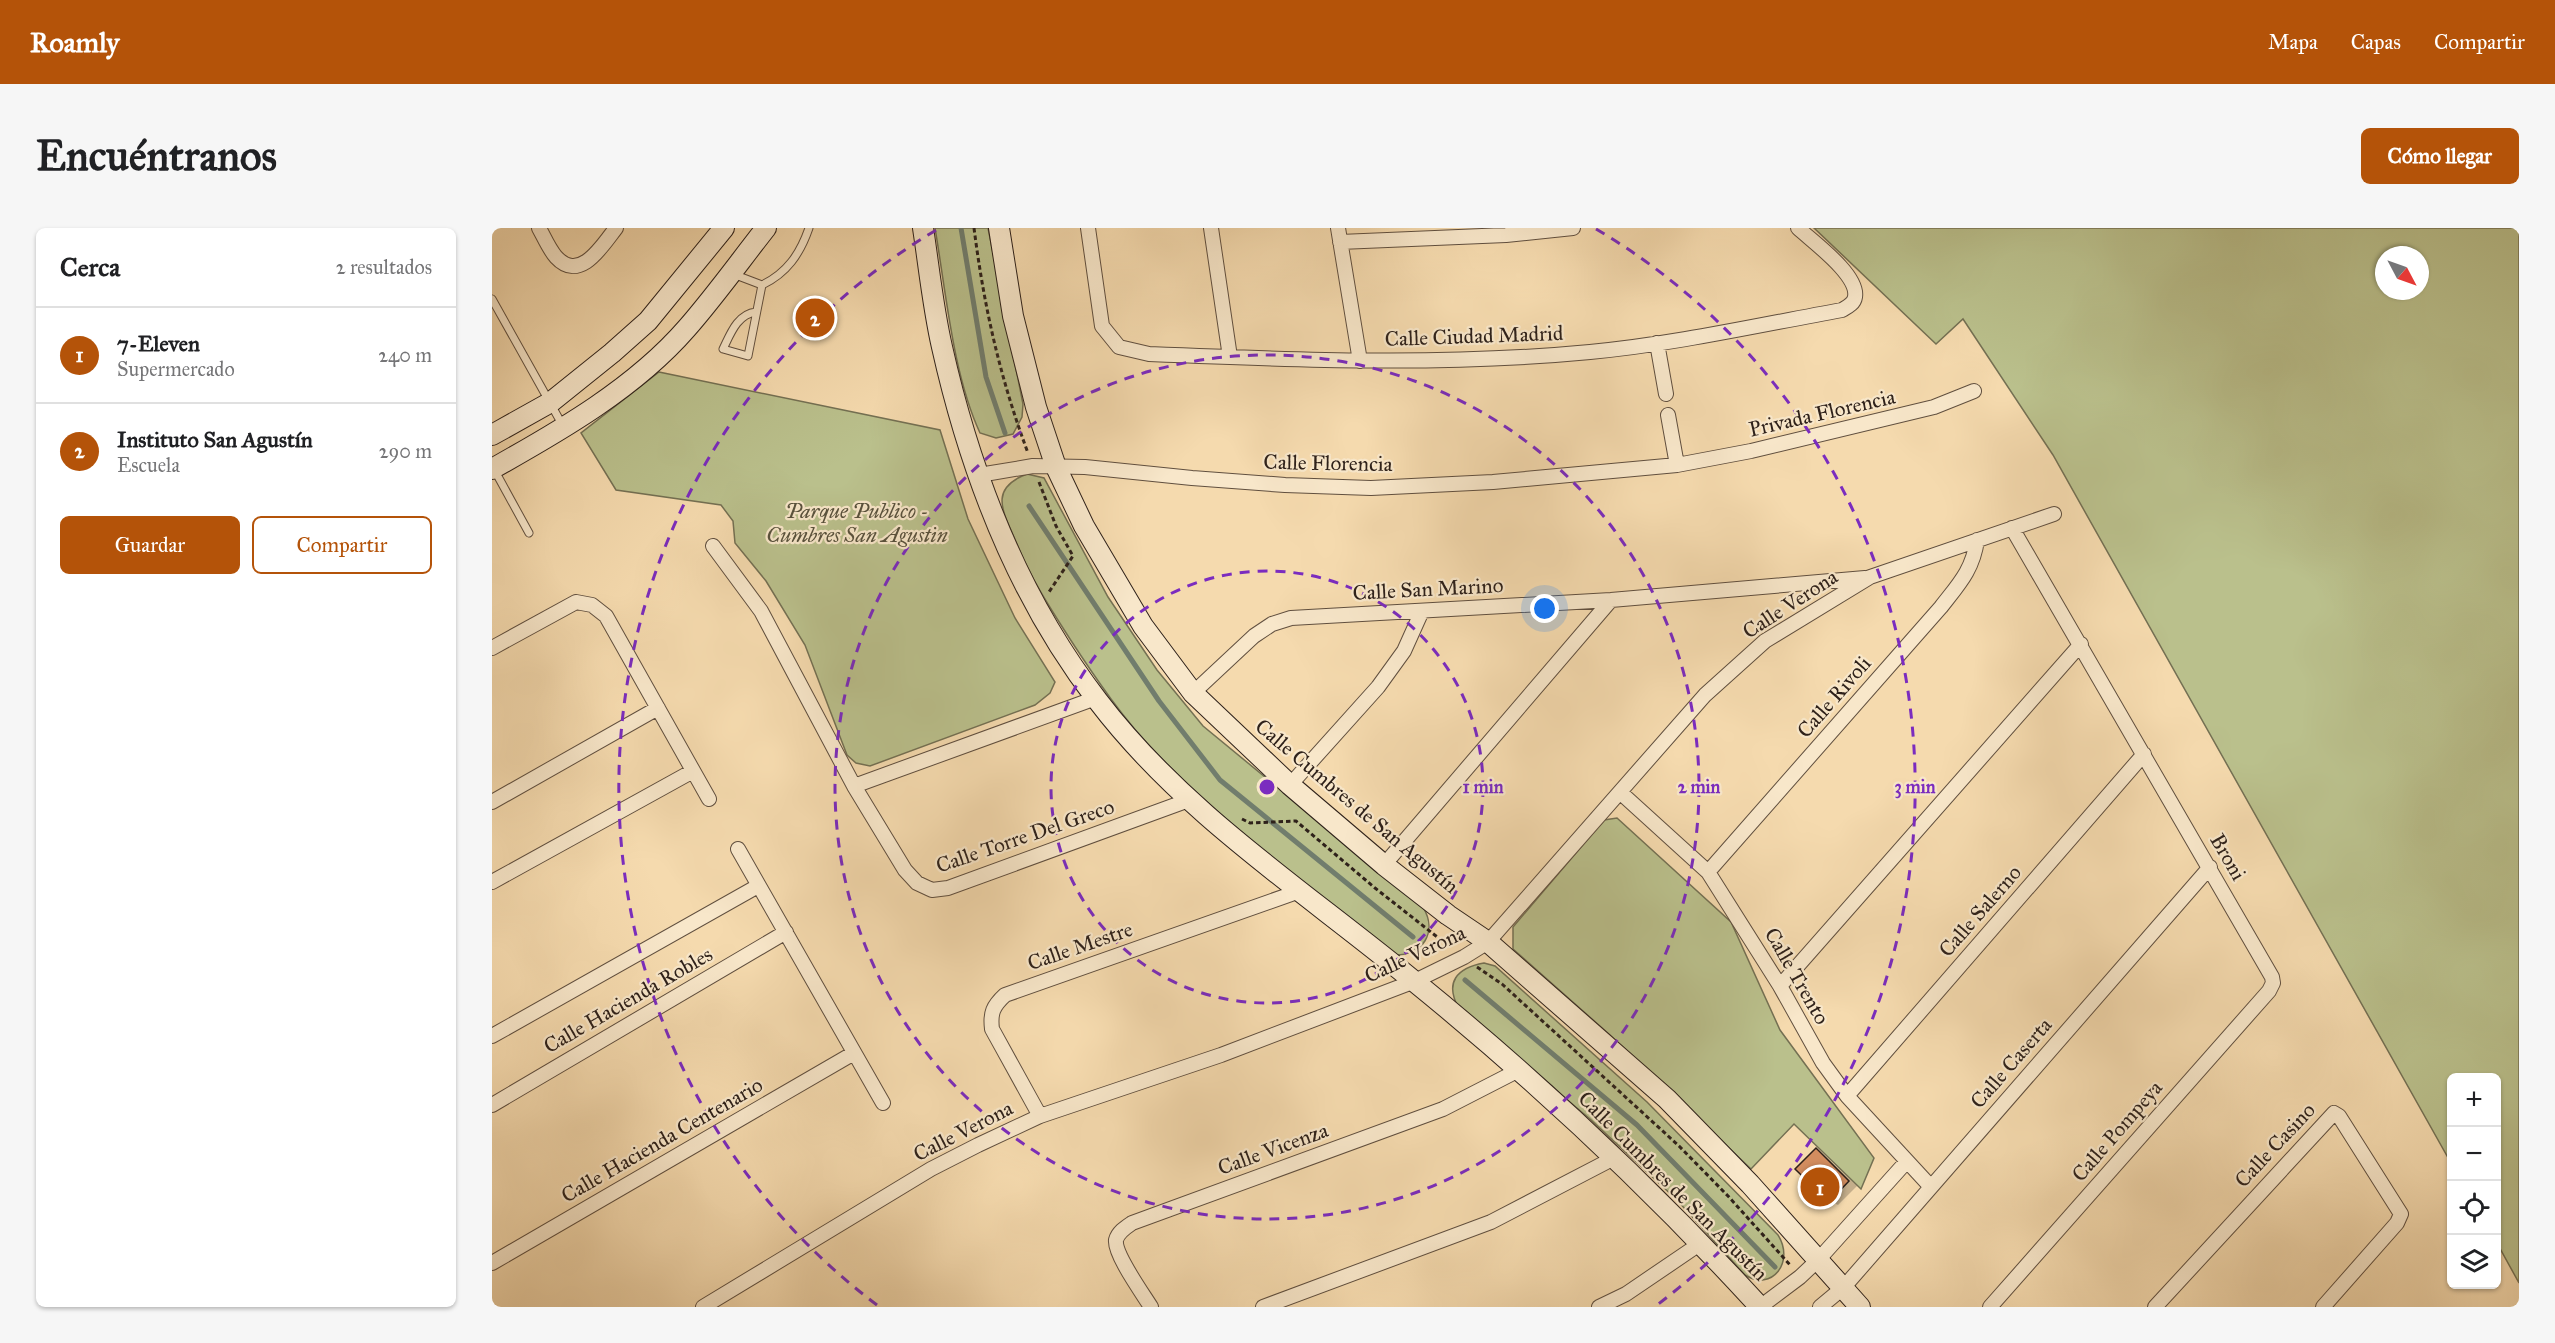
<!DOCTYPE html>
<html lang="es">
<head>
<meta charset="utf-8">
<style>
	:root { --surface:#fff; --page:#f6f6f6; --text:#202124; --muted:#757577; --line:#e0e0e0; --accent:#b45309 }
	body { margin:0; font-family:"IM FELL Great Primer",serif; background:var(--page); color:var(--text) }
	.controls { position:absolute; right:18px; bottom:18px; display:grid; overflow:hidden; border-radius:9px; box-shadow:0 2px 4px #0004 }
	.controls button { width:54px; height:54px; display:grid; place-items:center; padding:0; border:0; border-bottom:2px solid var(--line); background:var(--surface); color:var(--text); font:30px sans-serif }
	.compass { position:absolute; left:1883px; top:18px; width:54px; height:54px; border-radius:50%; background:var(--surface); box-shadow:0 2px 4px #0004; rotate:131deg }
	.you { position:absolute; left:1053px; top:381px; width:21px; height:21px; margin:-15px; border:4px solid #fff; border-radius:50%; background:#1a73e8; box-shadow:0 0 0 9px #1a73e833 }
	.badge { display:grid; place-items:center; width:39px; height:39px; border-radius:50%; background:var(--accent); color:#fff; font-size:20px; font-weight:700 }
	.pin { position:absolute; translate:-50% -50%; border:3px solid #fff; box-shadow:0 2px 6px #0006 }
	.list { margin:0; padding:0; list-style:none }
	h2 { display:flex; justify-content:space-between; align-items:center; height:78px; margin:0; padding:0 24px; font-size:26px }
	h2 small { font-size:20px; font-weight:400; color:var(--muted) }
	.list li { display:grid; grid-template-columns:39px 1fr auto; gap:18px; align-items:center; box-sizing:border-box; height:96px; padding:0 24px; border-top:2px solid var(--line) }
	.list b { display:block; font-size:22px; white-space:nowrap }
	.list p { margin:0; font-size:20px; white-space:nowrap; color:var(--muted) }
	.list em { font-size:20px; font-style:normal; color:var(--muted) }
	.actions { display:flex; gap:12px; padding:18px 24px }
	.actions a { flex:1; padding:14px 0; border:2px solid var(--accent); border-radius:9px; text-align:center; font-size:21px; color:var(--accent) }
	.actions .main { background:var(--accent); color:#fff }
	.icon { flex:none; width:33px; height:33px; fill:none; stroke:currentColor; stroke-width:2; stroke-linecap:round; stroke-linejoin:round }
	.map { position:relative; flex:none; width:2027px; height:1079px; overflow:hidden; border-radius:9px }
	header { display:flex; align-items:center; gap:36px; box-sizing:border-box; height:84px; padding:0 30px; background:var(--accent); color:#fff }
	header strong { font-size:28px }
	nav { display:flex; gap:33px; margin-inline-start:auto; font-size:21px }
	.intro { display:flex; align-items:center; justify-content:space-between; box-sizing:border-box; height:144px; padding:0 36px }
	h1 { margin:0; font-size:42px }
	.button { padding:15px 27px; border-radius:9px; background:var(--accent); color:#fff; font-size:21px; font-weight:700 }
	main { display:flex; gap:36px; padding:0 36px }
	aside { flex:1; background:var(--surface); border-radius:9px; box-shadow:0 2px 4px #0004 }
	.map>svg:first-child { display:block }
	.green { fill:#bac08c; stroke:#747053; stroke-width:1.5; fill-rule:evenodd }
	.shadow { fill:#0003 }
	.lines { fill:none; stroke-linecap:round; stroke-linejoin:round }
	.stream { stroke:#717d6d; stroke-width:5 }
	.building { fill:#d38d5f; stroke:#2e211a; stroke-width:1.5 }
	.lane-casing { stroke:#604f3f; stroke-width:9 }
	.street-casing { stroke:#604f3f; stroke-width:16 }
	.secondary-casing { stroke:#2e211a; stroke-width:22 }
	.path { stroke:#2e211a; stroke-width:3; stroke-dasharray:4.5 3; stroke-linecap:butt }
	.lane { stroke:#f8e7ca; stroke-width:7 }
	.street { stroke:#f8e7ca; stroke-width:14 }
	.secondary { stroke:#f8e7ca; stroke-width:20 }
	.ring { fill:none; stroke:#7b2cbf; stroke-width:3; stroke-dasharray:10 8 }
	.labels { text-anchor:middle; stroke-width:4.5; stroke-linejoin:round; paint-order:stroke }
	.street-label { font-size:21px; fill:#2e211a; stroke:#f8e7ca }
	.park-label { font-size:21px; font-style:italic; fill:#58513c; stroke:#f8e7ca }
	.centre { fill:#7b2cbf; stroke:#f8e7ca; stroke-width:3 }
	.ring-label { font-size:18px; text-anchor:middle; font-weight:bold; fill:#7b2cbf; stroke:#f8e7ca; stroke-width:4.5; stroke-linejoin:round; paint-order:stroke }
</style>
</head>
<body>
<header>
<strong>Roamly</strong>
<nav><a>Mapa</a><a>Capas</a><a>Compartir</a></nav>
</header>
<div class="intro"><h1>Encuéntranos</h1><a class="button">Cómo llegar</a></div>
<main>
<aside>
<h2>Cerca<small>2 resultados</small></h2>
<ul class="list">
<li><span class="badge">1</span><div><b>7-Eleven</b><p>Supermercado</p></div><em>240 m</em></li>
<li><span class="badge">2</span><div><b>Instituto San Agustín</b><p>Escuela</p></div><em>290 m</em></li>
</ul>
<div class="actions"><a class="main">Guardar</a><a>Compartir</a></div>
</aside>
<div class="map">
<svg width="2027" height="1079" viewBox="0 0 2027 1079">
	<rect width="100%" height="100%" fill="#f5daae"/>
	<filter id="stains"><feTurbulence type="fractalNoise" baseFrequency=".00333" numOctaves="4"/><feColorMatrix values="0 0 0 0 .2 0 0 0 0 .09 0 0 0 0 .02 0 0 0 .5 -.17"/></filter>
	<radialGradient id="worn" r=".72"><stop offset=".6" stop-color="#630" stop-opacity="0"/><stop offset="1" stop-color="#630" stop-opacity=".3"/></radialGradient>
	<path class="green" d="M443,0H496L531,176L530,189L521,206L504,210L488,205C461,147 454,64 443,0Z
		M1322,0H2027V1055L2005,1015L2004,850H1960L1959,935L1561,227L1471,91L1444,116ZM1892,27H1928V63H1892Z
		M167,144L448,202L476,291L523,390L563,454L558,465L543,477L378,538L364,535L355,527L313,417L274,353L243,315L241,293L229,277L124,262L89,205Z
		M535,246L552,250L616,369L665,442L711,498L931,679C946,704 931,728 902,727C822,662 737,600 666,527C632,492 604,451 578,411C558,380 538,349 525,316C512,285 495,261 535,246Z
		M1125,590L1239,694L1288,802L1382,930L1369,961L1302,896L1259,941L1118,807L1021,721V699L1112,592Z
		M992,735L1003,738L1155,874L1286,1007C1303,1034 1280,1064 1253,1047L1184,971L1098,891L967,781C952,754 965,740 992,735Z"/>
	<path class="shadow" d="M1324,922L1332,927L1365,958L1346,977L1338,973Z"/>
	<g class="lines">
		<path class="stream" d="M469,0L494,149L513,205
			M537,278L667,473L728,552L921,709
			M973,752L1145,897L1283,1039"/>
	</g>
	<path class="building" d="M1324,920L1357,953L1337,974L1303,941Z"/>
	<g class="lines">
		<g class="lane-casing">
			<path id="lane" d="M241,46L270,57C295,45 308,26 317,0
				M0,71L71,198
				M264,84C245,86 238,107 231,121L256,128L270,57
				M3,243L37,305"/>
		</g>
		<g class="street-casing">
			<path id="street" d="M47,0C52,9 57,21 64,29C88,55 110,18 124,0
				M596,0L610,98L627,119L657,126C804,132 952,138 1098,124C1183,116 1267,97 1350,82C1355,79 1362,76 1363,69C1367,47 1321,14 1306,0
				M719,0L738,129
				M846,0L868,133
				M848,14L1014,7L1081,0
				M1165,115L1174,166
				M1176,187L1185,237
				M487,247L541,238L593,239L700,250L793,257L879,260L1001,254L1185,237L1259,223L1442,179L1482,163
				M221,318L269,383L362,558L413,642L425,655L440,662L456,660L697,572
				M0,420L84,374L100,377L114,388L217,571
				M701,465L762,408L780,396L799,390L1119,372L1373,350
				M798,557L886,459L912,423L930,383
				M362,558L604,470
				M1129,565L1216,644L1288,758L1331,835L1355,868L1439,959
				M0,574L166,480
				M246,621L391,875
				M892,637L1119,372
				M1216,644L1449,379C1466,357 1481,342 1485,312
				M0,654L201,543
				M1288,758L1589,416
				M0,808L266,658
				M1355,868L1652,526
				M0,877L294,704
				M548,888L500,801C498,785 501,778 513,767L808,663
				M0,1035L362,825
				M211,1079L439,941L486,917L548,888L729,827L923,753L972,729L996,714L1213,467L1273,413L1378,349L1562,286
				M659,1079C651,1066 622,1026 624,1012C626,1004 634,999 640,995L951,881L1027,842
				M771,1079L999,994L1124,929
				M1107,1079L1134,1066L1209,1015
				M1268,1079L1308,1049L1327,1031L1415,933
				M1328,1079L1352,1059L1718,639
				M1498,1079L1777,763L1781,755L1780,749L1520,300
				M1663,1079L1842,885L1847,888L1909,986L1905,995L1831,1079"/>
		</g>
		<g class="secondary-casing">
			<path id="secondary" d="M431,0C437,39 441,80 450,119C478,244 527,371 606,473C692,586 814,664 923,754C1046,854 1161,962 1268,1079
				M507,0L521,88L544,179L564,239L592,298L651,398L701,465L798,557L892,637L956,687L996,714L1175,871L1258,956L1368,1079
				M0,207L59,174L120,125L156,93L232,0
				M0,241C68,203 143,160 195,100C223,68 248,33 274,0"/>
		</g>
		<path class="path" d="M482,0C492,79 508,150 536,225
			M547,254L564,298L581,328L557,364
			M750,591L758,595L804,593L883,660L958,719
			M985,739L1010,756L1187,918L1236,968L1299,1038"/>
		<use href="#lane" class="lane"/>
		<use href="#street" class="street"/>
		<use href="#secondary" class="secondary"/>
	</g>
	<g class="ring">
		<circle cx="775" cy="559" r="216"/>
		<circle cx="775" cy="559" r="432"/>
		<path d="M385 1077A648 648 0 0 1 446 1M1104 1A648 648 0 0 1 1165 1077"/>
	</g>
	<g class="labels">
		<g class="street-label">
			<text transform="translate(982 108) rotate(-2)" y="7">Calle Ciudad Madrid</text>
			<text transform="translate(1330 185) rotate(-13)" y="7">Privada Florencia</text>
			<text transform="translate(836 235) rotate(1)" y="7">Calle Florencia</text>
			<text transform="translate(936 361) rotate(-3)" y="7">Calle San Marino</text>
			<text transform="translate(1298 376) rotate(-33)" y="7">Calle Verona</text>
			<text transform="translate(1342 469) rotate(-49)" y="7">Calle Rivoli</text>
			<text transform="translate(865 578) rotate(40)" y="7">Calle Cumbres de San Agustín</text>
			<text transform="translate(533 608) rotate(-19)" y="7">Calle Torre Del Greco</text>
			<text transform="translate(1736 629) rotate(60)" y="7">Broni</text>
			<text transform="translate(1488 683) rotate(-49)" y="7">Calle Salerno</text>
			<text transform="translate(588 718) rotate(-19)" y="7">Calle Mestre</text>
			<text transform="translate(923 726) rotate(-25)" y="7">Calle Verona</text>
			<text transform="translate(1305 748) rotate(60)" y="7">Calle Trento</text>
			<text transform="translate(136 772) rotate(-30)" y="7">Calle Hacienda Robles</text>
			<text transform="translate(1519 835) rotate(-49)" y="7">Calle Caserta</text>
			<text transform="translate(471 903) rotate(-27)" y="7">Calle Verona</text>
			<text transform="translate(1625 903) rotate(-49)" y="7">Calle Pompeya</text>
			<text transform="translate(170 912) rotate(-30)" y="7">Calle Hacienda Centenario</text>
			<text transform="translate(1783 917) rotate(-47)" y="7">Calle Casino</text>
			<text transform="translate(781 921) rotate(-20)" y="7">Calle Vicenza</text>
			<text transform="translate(1181 958) rotate(45)" y="7">Calle Cumbres de San Agustín</text>
		</g>
		<g class="park-label">
			<text x="365" y="290">Parque Publico -<tspan x="365" dy="24">Cumbres San Agustin</tspan></text>
		</g>
	</g>
	<circle cx="775" cy="559" r="9" class="centre"/>
	<g class="ring-label">
		<text x="991" y="565">1 min</text>
		<text x="1207" y="565">2 min</text>
		<text x="1423" y="565">3 min</text>
	</g>
	<rect width="100%" height="100%" filter="url(#stains)"/>
	<rect width="100%" height="100%" fill="url(#worn)"/>
</svg>
<div class="controls">
<button>+</button>
<button>−</button>
<button><svg class="icon" aria-label="locate" viewBox="0 0 24 24"><circle cx="12" cy="12" r="6"/><path d="M12 2v4M12 18v4M2 12h4M18 12h4"/></svg></button>
<button><svg class="icon" aria-label="layers" viewBox="0 0 24 24"><path d="M12 4l9 5-9 5-9-5zM3 14l9 5 9-5"/></svg></button>
</div>
<svg class="compass" viewBox="-18 -18 36 36"><path d="M0-13l5 13h-10z" fill="#e53935"/><path d="M0 13l5-13h-10z" fill="#757577"/></svg>
<div class="you"></div>
<div class="pin badge" style="left:1328px;top:959px">1</div>
<div class="pin badge" style="left:323px;top:90px">2</div>
</div>
</main>
</body>
</html>
